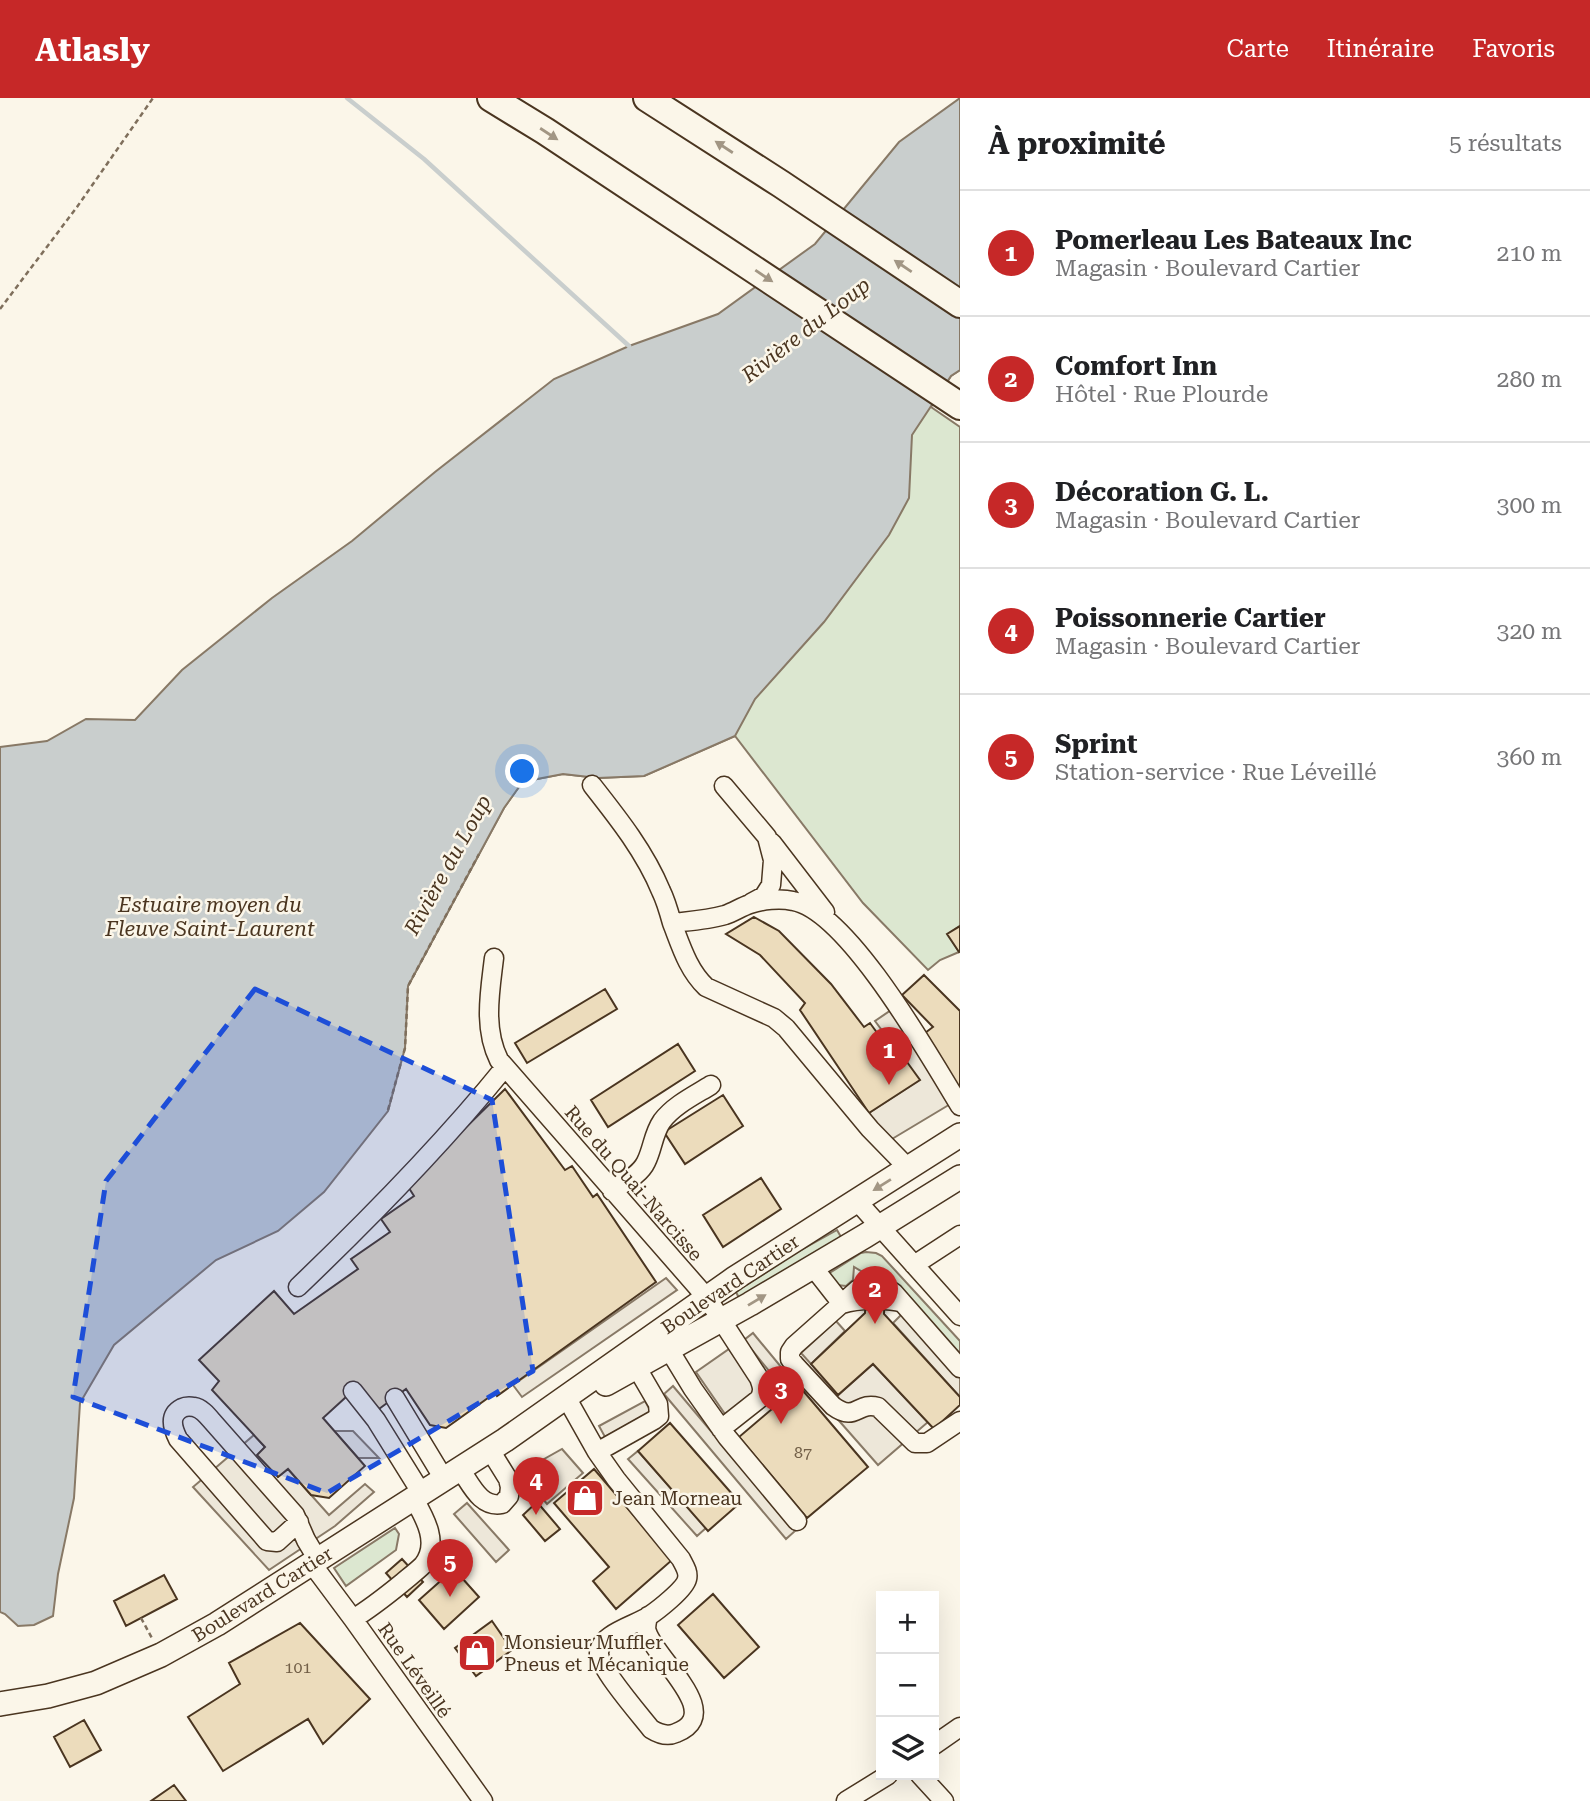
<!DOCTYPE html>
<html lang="fr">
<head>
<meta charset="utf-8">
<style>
	:root { --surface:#fff; --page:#f6f6f6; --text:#202124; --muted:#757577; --line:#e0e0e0; --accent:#c62828 }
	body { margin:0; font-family:"Roboto Serif",serif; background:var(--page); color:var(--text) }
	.controls { position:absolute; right:21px; bottom:21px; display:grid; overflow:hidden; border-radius:0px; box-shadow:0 7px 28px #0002 }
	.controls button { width:63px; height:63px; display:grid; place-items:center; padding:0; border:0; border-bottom:2px solid var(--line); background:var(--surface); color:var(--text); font:35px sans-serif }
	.you { position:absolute; left:523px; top:674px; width:24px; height:24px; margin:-18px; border:5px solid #fff; border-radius:50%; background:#1a73e8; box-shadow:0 0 0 10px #1a73e833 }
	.badge { display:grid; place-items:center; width:46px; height:46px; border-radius:50%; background:var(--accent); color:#fff; font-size:23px; font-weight:700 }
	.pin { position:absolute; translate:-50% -58px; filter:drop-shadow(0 2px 4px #0008) }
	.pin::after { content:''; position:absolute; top:37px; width:24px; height:21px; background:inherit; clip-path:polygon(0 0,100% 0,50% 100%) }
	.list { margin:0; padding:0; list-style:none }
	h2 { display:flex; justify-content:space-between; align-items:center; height:91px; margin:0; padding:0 28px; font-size:30px }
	h2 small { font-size:23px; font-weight:400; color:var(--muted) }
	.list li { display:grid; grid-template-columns:46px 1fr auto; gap:21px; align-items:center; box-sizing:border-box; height:126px; padding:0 28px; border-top:2px solid var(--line) }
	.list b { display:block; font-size:26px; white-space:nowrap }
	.list p { margin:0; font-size:23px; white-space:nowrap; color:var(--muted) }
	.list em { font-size:23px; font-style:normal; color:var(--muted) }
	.icon { flex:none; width:38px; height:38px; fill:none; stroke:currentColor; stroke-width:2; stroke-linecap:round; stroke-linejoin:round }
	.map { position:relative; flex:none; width:960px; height:1703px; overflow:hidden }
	header { display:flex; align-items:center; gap:42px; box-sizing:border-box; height:98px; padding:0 35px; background:var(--accent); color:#fff }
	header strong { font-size:33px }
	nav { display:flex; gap:38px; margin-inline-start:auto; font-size:24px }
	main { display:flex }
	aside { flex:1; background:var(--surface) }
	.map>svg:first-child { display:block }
	.green { fill:#dce7d0; stroke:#887966; stroke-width:2 }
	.parking { fill:#ede7d9; stroke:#887966; stroke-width:2 }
	.water { fill:#c9cecd; stroke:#887966; stroke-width:2 }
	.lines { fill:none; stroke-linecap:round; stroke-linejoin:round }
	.stream { stroke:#c9cecd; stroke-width:4.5 }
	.building { fill:#ecdcbc; stroke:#4a3520; stroke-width:2 }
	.minor-casing { stroke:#4a3520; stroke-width:21 }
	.major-casing { stroke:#4a3520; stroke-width:26 }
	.highway-casing { stroke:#4a3520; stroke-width:30 }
	.path { stroke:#7f6f5c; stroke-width:2.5; stroke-dasharray:5 3.5; stroke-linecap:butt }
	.minor { stroke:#fbf6e9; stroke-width:18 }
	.major { stroke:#fbf6e9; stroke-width:23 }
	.highway { stroke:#fbf6e9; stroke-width:26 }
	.oneway { fill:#a29684 }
	.marked { fill:#1d4ed8; fill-opacity:0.2; stroke:#1d4ed8; stroke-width:5; stroke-dasharray:14 9; stroke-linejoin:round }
	.labels { text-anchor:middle; stroke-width:5; stroke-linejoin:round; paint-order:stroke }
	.number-label { font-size:16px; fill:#725f47 }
	.street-label { font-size:19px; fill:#4a3520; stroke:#fbf6e9 }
	.poi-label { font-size:19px; fill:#4a3520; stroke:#fbf6e9; text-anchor:start }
	.water-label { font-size:21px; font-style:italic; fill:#4a3520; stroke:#fbf6e9 }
</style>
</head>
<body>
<header>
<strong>Atlasly</strong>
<nav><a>Carte</a><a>Itinéraire</a><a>Favoris</a></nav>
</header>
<main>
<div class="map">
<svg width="960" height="1703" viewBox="0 0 960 1703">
	<rect width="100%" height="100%" fill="#fbf6e9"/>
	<path class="green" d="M960,272L951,278L931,309L960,329V828L948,836L959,854L940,862L928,872L863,805L735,638L644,678L598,680L563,676L532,682L519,689L504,710L408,888L421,836L674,413Z
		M837,1132L841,1139L799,1166L739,1200L736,1194L794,1156Z
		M866,1154L876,1155L882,1158L960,1243V1259L878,1183L854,1169L853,1182L846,1188L837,1187L828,1176L861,1155Z
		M395,1430L399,1436L396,1452L346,1488L334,1470Z"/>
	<path class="parking" d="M897,908L957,1002L887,1044L869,1015L919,982L875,923Z
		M666,1180L677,1192L522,1299L513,1287Z
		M902,1216L960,1280V1299L893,1225Z
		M836,1223L845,1233L811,1266L801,1255Z
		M753,1235L791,1281L782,1289L744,1242Z
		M729,1251L758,1292L725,1316L696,1274Z
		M873,1266L928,1324L878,1367L826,1308Z
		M673,1288L795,1433L786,1441L664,1296Z
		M645,1303L651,1314L605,1339L599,1328Z
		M334,1333H353L379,1360H358Z
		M254,1337L265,1349L258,1357L278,1379L288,1371L329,1417L365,1386L374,1394L335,1428L269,1472L193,1389Z
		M562,1351L583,1375L547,1406L521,1374Z
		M638,1353L706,1430L697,1438L628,1361Z
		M467,1405L509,1452L496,1464L454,1416Z"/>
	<path class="water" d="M960,0V272L951,278L912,337L909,400L889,437L824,524L755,601L735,638L644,678L598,680L563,676L532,682L519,689L504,710L408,888L405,950L388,1013L324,1094L278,1133L216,1162L114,1247L80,1305L74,1400L58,1476L53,1518L34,1527L18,1528L5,1516L0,1514V649L47,643L86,621L135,622L182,572L272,500L352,443L435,374L554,281L629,248L718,216L815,146L899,44Z"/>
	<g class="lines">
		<path class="stream" d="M347,0L424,61L629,248"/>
	</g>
	<path class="building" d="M754,819L779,833L831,886L864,929L870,925L901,968L907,964L920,982L869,1015L800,912L805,905L760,857L726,836Z
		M960,828V853L959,854L947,836Z
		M924,877L960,913V993L925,935L933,929L902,897Z
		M605,891L617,911L527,965L515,945Z
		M678,946L695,973L608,1029L591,1002Z
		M505,991L565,1072L572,1068L593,1099L597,1096L656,1184L497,1298L495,1295L446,1330L430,1327L406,1291L379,1311L357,1289L323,1320L365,1368L329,1400L311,1397L288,1371L278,1379L257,1357L265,1349L212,1292L219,1283L199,1262L274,1193L294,1216L358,1171L351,1161L390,1134L381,1121L414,1098L407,1087Z
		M723,997L743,1028L685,1066L664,1034Z
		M761,1080L781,1111L723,1149L703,1117Z
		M866,1194L885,1195L884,1216L960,1299V1307L934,1331L873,1266L838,1297L811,1266L865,1215Z
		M799,1288L868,1369L807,1420L739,1339Z
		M670,1325L740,1405L708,1433L638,1353Z
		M594,1371L672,1462L616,1511L593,1483L609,1469L554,1405Z
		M537,1404L560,1431L545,1443L523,1417Z
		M402,1461L423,1484L407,1499L386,1475Z
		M454,1471L479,1499L444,1531L419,1502Z
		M164,1477L177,1501L126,1528L114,1503Z
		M713,1496L759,1549L724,1580L678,1527Z
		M492,1523L512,1552L476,1578L455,1550Z
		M300,1525L370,1601L323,1646L308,1621L223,1673L188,1619L240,1586L229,1565Z
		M84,1622L101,1652L70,1669L54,1639Z
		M174,1687L186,1703H151Z"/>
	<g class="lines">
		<g class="minor-casing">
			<path id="minor" d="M592,687C618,720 645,754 661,793C666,803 669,814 672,825
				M724,688L767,739L773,762L771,787L764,798L751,805
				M772,745L825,814
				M494,860C490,894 483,930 499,962L707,1200L759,1280C762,1288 764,1293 759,1301L721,1331
				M908,1070L870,1031L786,930L774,920L706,889C688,872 681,848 672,825C690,823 708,822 725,817C734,814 741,809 750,806C762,802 780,800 793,803C848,813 930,959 960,1008
				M612,1093C623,1085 640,1077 646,1064C653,1050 653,1036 662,1023C674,1007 695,997 711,987
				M857,1103L960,1218
				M914,1167L960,1137
				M813,1169L842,1206C857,1201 888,1200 903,1205
				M298,1189C371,1119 442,1047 505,969
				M662,1240L693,1291L727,1339L797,1423
				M960,1270L894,1195C883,1186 870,1185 857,1192L794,1248L790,1254V1261L795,1267L833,1308C856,1325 857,1303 878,1309L915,1345H927L960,1323
				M353,1293L376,1322L422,1396
				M566,1299L597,1354L654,1322L659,1318L658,1306L630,1258
				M395,1300L444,1381
				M597,1354L616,1381L681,1461C684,1467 689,1474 687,1481C685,1491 658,1512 649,1518C636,1527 598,1536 599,1556C600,1571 640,1617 651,1631C659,1636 667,1639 676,1635C726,1616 656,1562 647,1534C645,1529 647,1524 648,1518
				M460,1371C471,1386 480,1410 502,1406L509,1398L510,1389L508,1381L490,1352
				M299,1424L277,1444L267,1443L178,1341C172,1329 169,1317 182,1310C186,1308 189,1308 194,1309C201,1310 207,1317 212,1323L295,1417L306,1442L318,1462
				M312,1466L353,1521L483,1703
				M353,1521C371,1510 386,1498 402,1485C409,1479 417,1473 423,1467C440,1446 425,1420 414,1401
				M934,1647L960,1629
				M920,1677L944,1703
				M846,1703L888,1677"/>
		</g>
		<g class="major-casing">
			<path id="major" d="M606,1286L750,1206L865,1138L960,1079
				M0,1606L48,1598L96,1585L161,1557L217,1526L505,1342L735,1180L960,1037"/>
		</g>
		<g class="highway-casing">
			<path id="highway" d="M491,0L545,33L960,308
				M647,0L781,86L960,206"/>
		</g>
		<path class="path" d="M0,211L77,109L153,0
			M388,1012L405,950L408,888L479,756
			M141,1520L153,1542"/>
		<use href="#minor" class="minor"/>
		<use href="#major" class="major"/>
		<use href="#highway" class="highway"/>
	</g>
	<defs><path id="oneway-solid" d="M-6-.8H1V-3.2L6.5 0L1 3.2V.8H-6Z" transform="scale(1.75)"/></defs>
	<g class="oneway">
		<use href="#oneway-solid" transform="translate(549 36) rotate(33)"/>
		<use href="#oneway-solid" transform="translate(724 49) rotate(-147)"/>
		<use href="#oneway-solid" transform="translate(903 168) rotate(-146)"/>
		<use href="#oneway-solid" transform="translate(764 178) rotate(34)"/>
		<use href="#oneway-solid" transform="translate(882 1087) rotate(148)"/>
		<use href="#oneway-solid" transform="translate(757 1202) rotate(-31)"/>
	</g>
	<path class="marked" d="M255,891L492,1002L533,1273L327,1395L73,1299L106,1083Z"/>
	<defs>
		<g id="shop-square" transform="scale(2.0125)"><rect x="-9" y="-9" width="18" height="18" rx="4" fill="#c62828" stroke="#fbf6e9"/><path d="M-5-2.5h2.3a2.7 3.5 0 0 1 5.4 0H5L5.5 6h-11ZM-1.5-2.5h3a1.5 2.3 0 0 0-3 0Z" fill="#fff"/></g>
	</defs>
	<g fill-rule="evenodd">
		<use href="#shop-square" x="585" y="1400"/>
		<use href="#shop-square" x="477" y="1555"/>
	</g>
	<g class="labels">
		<g class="number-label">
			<text x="803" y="1360">87</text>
			<text x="298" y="1575">101</text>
		</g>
		<g class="street-label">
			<text transform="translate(634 1085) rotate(49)" y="7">Rue du Quai-Narcisse</text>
			<text transform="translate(730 1186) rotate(-34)" y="7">Boulevard Cartier</text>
			<text transform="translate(262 1496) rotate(-32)" y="7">Boulevard Cartier</text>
			<text transform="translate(415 1572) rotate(55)" y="7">Rue Léveillé</text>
		</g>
		<g class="poi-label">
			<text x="612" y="1407">Jean Morneau</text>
			<text x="504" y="1551">Monsieur Muffler<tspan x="504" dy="22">Pneus et Mécanique</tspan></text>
		</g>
		<g class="water-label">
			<text transform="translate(806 232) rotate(-38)" y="7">Rivière du Loup</text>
			<text transform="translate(448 767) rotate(-61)" y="7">Rivière du Loup</text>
			<text x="210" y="814">Estuaire moyen du<tspan x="210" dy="24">Fleuve Saint-Laurent</tspan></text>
		</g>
	</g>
</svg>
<div class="controls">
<button>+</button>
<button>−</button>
<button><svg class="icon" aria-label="layers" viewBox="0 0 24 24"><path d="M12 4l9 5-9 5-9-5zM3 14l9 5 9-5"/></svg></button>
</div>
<div class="you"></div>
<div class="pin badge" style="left:889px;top:987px">1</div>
<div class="pin badge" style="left:875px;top:1226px">2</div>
<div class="pin badge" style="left:781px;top:1326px">3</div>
<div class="pin badge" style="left:536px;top:1417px">4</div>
<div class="pin badge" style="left:450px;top:1499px">5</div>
</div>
<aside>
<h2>À proximité<small>5 résultats</small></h2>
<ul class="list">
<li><span class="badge">1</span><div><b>Pomerleau Les Bateaux Inc</b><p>Magasin · Boulevard Cartier</p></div><em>210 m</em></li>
<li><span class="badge">2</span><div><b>Comfort Inn</b><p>Hôtel · Rue Plourde</p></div><em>280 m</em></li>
<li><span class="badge">3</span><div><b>Décoration G. L.</b><p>Magasin · Boulevard Cartier</p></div><em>300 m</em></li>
<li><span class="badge">4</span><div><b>Poissonnerie Cartier</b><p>Magasin · Boulevard Cartier</p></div><em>320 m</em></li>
<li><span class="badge">5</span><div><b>Sprint</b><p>Station-service · Rue Léveillé</p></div><em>360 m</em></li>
</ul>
</aside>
</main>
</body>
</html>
